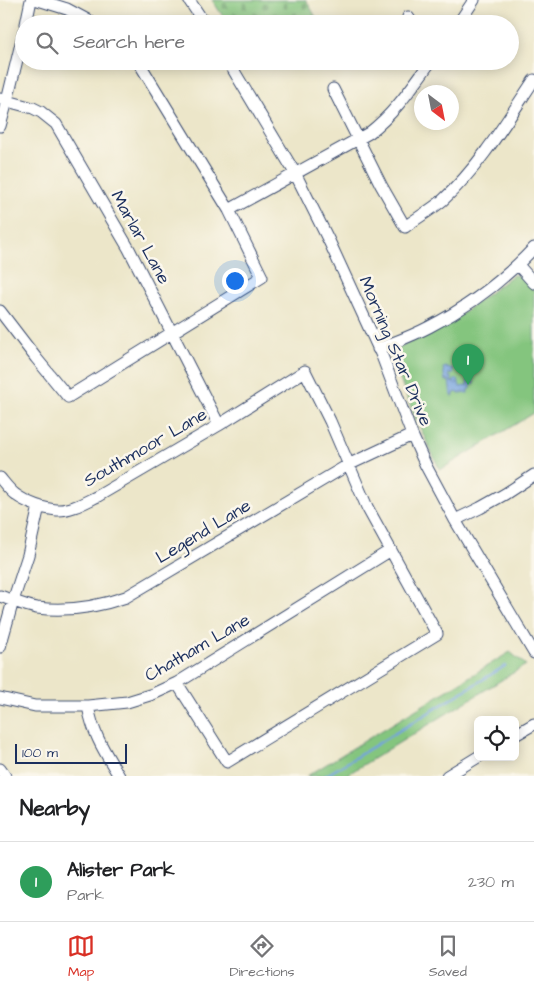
<!DOCTYPE html>
<html lang="en">
<head>
<meta charset="utf-8">
<style>
	:root { --surface:#fff; --page:#f2f2f2; --text:#202124; --muted:#757577; --line:#e0e0e0; --accent:#d93025 }
	body { margin:0; font-family:"Architects Daughter",sans-serif; background:var(--page); color:var(--text) }
	.controls { position:absolute; right:15px; bottom:15px; display:grid; overflow:hidden; border-radius:8px; box-shadow:0 2px 12px #0003 }
	.controls button { width:45px; height:45px; display:grid; place-items:center; padding:0; border:0; border-bottom:1px solid var(--line); background:var(--surface); color:var(--text); font:25px sans-serif }
	.compass { position:absolute; left:414px; top:85px; width:45px; height:45px; border-radius:50%; background:var(--surface); box-shadow:0 2px 12px #0003; rotate:148deg }
	.scale { position:absolute; left:15px; bottom:12px; width:112px; box-sizing:border-box; padding-left:5px; border:2px solid #1b2f5e; border-top:0; font-size:14px; line-height:18px; white-space:nowrap; color:#1b2f5e; -webkit-text-stroke:4px #fbf7ec; paint-order:stroke }
	.you { position:absolute; left:234px; top:280px; width:18px; height:18px; margin:-12px; border:4px solid #fff; border-radius:50%; background:#1a73e8; box-shadow:0 0 0 8px #1a73e833 }
	.badge { display:grid; place-items:center; width:32px; height:32px; border-radius:50%; background:var(--accent); color:#fff; font-size:16px; font-weight:700 }
	.pin { position:absolute; translate:-50% -41px; filter:drop-shadow(0 1px 2px #0008) }
	.pin::after { content:''; position:absolute; top:26px; width:18px; height:15px; background:inherit; clip-path:polygon(0 0,100% 0,50% 100%) }
	.list { margin:0; padding:0; list-style:none }
	h2 { display:flex; justify-content:space-between; align-items:center; height:65px; margin:0; padding:0 20px; font-size:21px }
	h2 small { font-size:16px; font-weight:400; color:var(--muted) }
	.list li { display:grid; grid-template-columns:32px 1fr auto; gap:15px; align-items:center; box-sizing:border-box; height:80px; padding:0 20px; border-top:1px solid var(--line) }
	.list b { display:block; font-size:19px; white-space:nowrap }
	.list p { margin:0; font-size:16px; white-space:nowrap; color:var(--muted) }
	.list em { font-size:16px; font-style:normal; color:var(--muted) }
	.icon { flex:none; width:28px; height:28px; fill:none; stroke:currentColor; stroke-width:2; stroke-linecap:round; stroke-linejoin:round }
	.map { position:relative; flex:none; width:534px; height:776px; overflow:hidden }
	.search { position:absolute; background:var(--surface); box-shadow:0 2px 12px #0003; left:15px; right:15px; top:15px; height:55px; display:flex; align-items:center; gap:12px; box-sizing:border-box; padding:0 18px; border-radius:28px; color:var(--muted); font-size:19px }
	.sheet { height:145px; background:var(--surface) }
	nav { display:flex; justify-content:space-around; align-items:center; box-sizing:border-box; height:70px; border-top:1px solid var(--line); background:var(--surface); font-size:14px; color:var(--muted) }
	nav a { display:grid; justify-items:center; gap:2px }
	nav .on { color:var(--accent) }
	.map>svg:first-child { display:block }
	.green { fill:#84c57e; stroke:#507a6e }
	.cemetery { fill:url(#cemetery-stones); stroke:#507a6e }
	.water { fill:url(#water-waves); stroke:#48689e }
	.lines { fill:none; stroke-linecap:round; stroke-linejoin:round }
	.stream { stroke:#74a2dd; stroke-width:2.5 }
	.minor-casing { stroke:#3a4a6e; stroke-width:13 }
	.minor { stroke:#fff; stroke-width:11 }
	.labels { text-anchor:middle; stroke-width:5; stroke-linejoin:round; paint-order:stroke }
	.street-label { font-size:18px; fill:#1b2f5e; stroke:#fbf7ec }
</style>
</head>
<body>
<div class="map">
<svg width="534" height="776" viewBox="0 0 534 776">
	<defs>
		<pattern id="cemetery-stones" width="16" height="16" patternUnits="userSpaceOnUse" patternTransform="scale(1.25)"><rect width="16" height="16" fill="#84c57e"/><path d="M2 7V4a2 2 0 0 1 4 0v3zM10 15v-3a2 2 0 0 1 4 0v3z" fill="#6ba06a"/></pattern>
		<pattern id="water-waves" width="16" height="10" patternUnits="userSpaceOnUse" patternTransform="scale(1.25)"><rect width="16" height="10" fill="#74a2dd"/><path d="M0 5q4-4 8 0t8 0" fill="none" stroke="#5e84b6"/></pattern>
	</defs>
	<rect width="100%" height="100%" fill="#fbf7ec"/>
	<filter id="ink" filterUnits="userSpaceOnUse"><feTurbulence type="fractalNoise" baseFrequency=".02" numOctaves="2"/><feDisplacementMap in="SourceGraphic" scale="10" xChannelSelector="R" yChannelSelector="G"/><feConvolveMatrix kernelMatrix="1 2 1 2 8 2 1 2 1" color-interpolation-filters="sRGB"/></filter>
	<filter id="wash" filterUnits="userSpaceOnUse"><feTurbulence type="fractalNoise" baseFrequency=".0096" numOctaves="4" result="noise"/><feDisplacementMap in="SourceGraphic" scale="20" xChannelSelector="R" yChannelSelector="G"/><feGaussianBlur stdDeviation="1.12" result="paint"/><feColorMatrix in="noise" values="0 0 0 0 0 0 0 0 0 0 0 0 0 0 0 0 0 1.4 0 .05"/><feComposite in="paint" operator="in"/></filter>
	<g filter="url(#wash)">
		<rect width="100%" height="100%" fill="#ece6c9"/>
		<path class="green" d="M513,275C523,275 528,283 534,290V413L440,470L415,417L391,357L394,350L460,315Z
			M510,652L526,665L345,776H307Z"/>
		<path class="cemetery" d="M212,0H306L320,24H228Z"/>
		<path class="water" d="M447,367V369L453,368V374L451,375L450,373H449V377H451L452,382H454V380L458,379L460,387L467,386V384L468,383L467,374H464L463,370L472,369L474,384L471,385V389H468V393L459,394L458,392L454,393V396H451L449,381H445L443,368Z"/>
		<g class="lines">
			<path class="stream" d="M325,776L505,666"/>
		</g>
	</g>
	<g filter="url(#ink)">
		<g class="lines">
			<g class="minor-casing">
				<path id="minor" d="M38,0L67,9L95,24
					M189,0L205,24
					M408,17L413,24
					M26,24L31,0
					M458,24L474,0
					M228,61L295,173L330,243L382,356L412,435L426,466L455,520L534,653
					M333,89L381,185L405,227C417,218 431,210 443,200C480,166 506,122 534,80
					M0,99L33,108L41,112L56,124L129,249L219,425
					M0,126L7,101L24,31
					M229,210L369,133C395,113 412,87 431,61
					M518,265L534,283
					M0,311L36,358L68,397L262,277L229,210L138,61
					M378,349C395,342 412,336 429,327C468,307 504,280 534,248
					M0,478C5,484 10,491 16,495C27,503 44,509 57,510C71,511 87,501 98,496L219,425L305,371L330,421L367,507L437,634L227,762L177,683
					M455,520L480,508L505,494L534,475
					M0,596C12,600 25,606 37,608C68,612 97,607 126,597L348,465L412,435
					M0,647L13,601L28,555L39,506
					M0,698L35,706H88L127,702L153,694L177,683L391,550
					M88,706C93,735 105,752 119,776
					M515,735L534,724
					M0,769L5,776
					M447,776L478,757"/>
			</g>
			<use href="#minor" class="minor"/>
		</g>
	</g>
	<g class="labels">
		<g class="street-label">
			<text transform="translate(141 237) rotate(61)" y="6">Marlar Lane</text>
			<text transform="translate(396 351) rotate(67)" y="6">Morning Star Drive</text>
			<text transform="translate(145 447) rotate(-30)" y="6">Southmoor Lane</text>
			<text transform="translate(203 531) rotate(-31)" y="6">Legend Lane</text>
			<text transform="translate(197 647) rotate(-30)" y="6">Chatham Lane</text>
		</g>
	</g>
</svg>
<div class="controls">
<button><svg class="icon" aria-label="locate" viewBox="0 0 24 24"><circle cx="12" cy="12" r="6"/><path d="M12 2v4M12 18v4M2 12h4M18 12h4"/></svg></button>
</div>
<svg class="compass" viewBox="-18 -18 36 36"><path d="M0-13l5 13h-10z" fill="#e53935"/><path d="M0 13l5-13h-10z" fill="#757577"/></svg>
<div class="scale">100 m</div>
<div class="you"></div>
<div class="pin badge" style="left:468px;top:385px;background:#2e9e5b">1</div>
<div class="search"><svg class="icon" aria-label="search" viewBox="0 0 24 24"><circle cx="10" cy="10" r="6"/><path d="M15 15l6 6"/></svg>Search here</div>
</div>
<section class="sheet">
<h2>Nearby<small></small></h2>
<ul class="list">
<li><span class="badge" style="background:#2e9e5b">1</span><div><b>Alister Park</b><p>Park</p></div><em>230 m</em></li>
</ul>
</section>
<nav>
<a class="on"><svg class="icon" aria-label="map" viewBox="0 0 24 24"><path d="M3 6l6-2 6 2 6-2v14l-6 2-6-2-6 2zM9 4v14M15 6v14"/></svg>Map</a>
<a><svg class="icon" aria-label="directions" viewBox="0 0 24 24"><path d="M12 3l9 9-9 9-9-9zM9 14v-3h6M13 9l2 2-2 2"/></svg>Directions</a>
<a><svg class="icon" aria-label="saved" viewBox="0 0 24 24"><path d="M7 4h10v16l-5-4-5 4z"/></svg>Saved</a>
</nav>
</body>
</html>
